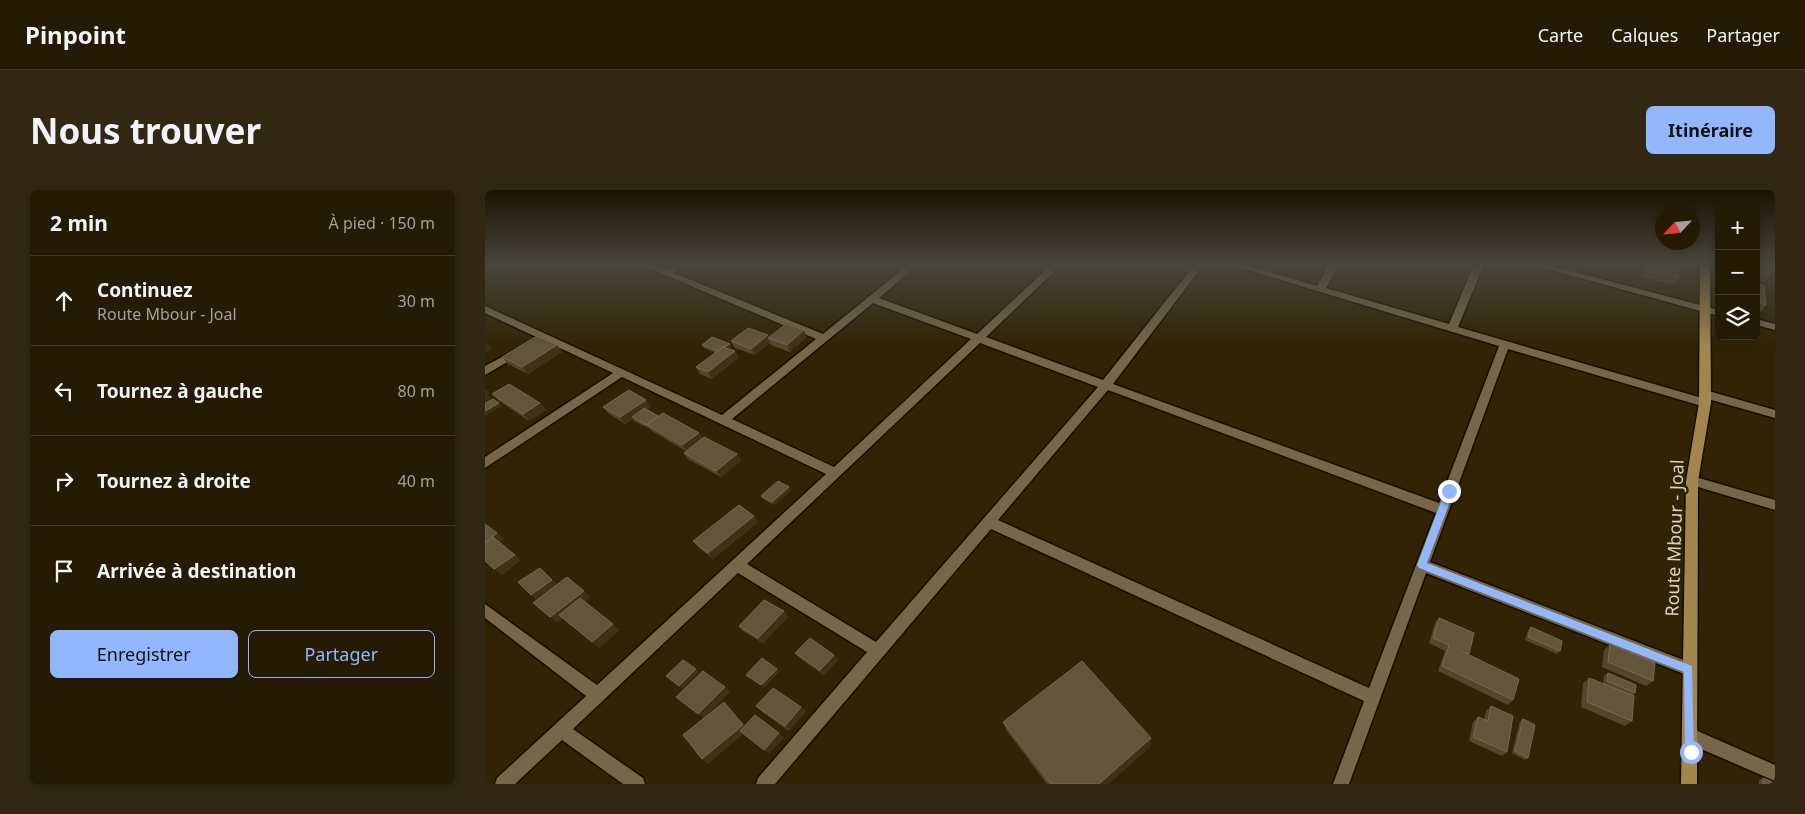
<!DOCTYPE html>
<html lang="fr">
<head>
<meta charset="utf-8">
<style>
	:root { --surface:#251a03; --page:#312712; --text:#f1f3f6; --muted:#a3a19a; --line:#423825; --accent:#93b7fd }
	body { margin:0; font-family:"Noto Sans",sans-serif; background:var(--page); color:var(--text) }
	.controls { position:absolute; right:15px; top:15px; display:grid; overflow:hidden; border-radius:8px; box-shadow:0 2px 8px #0003 }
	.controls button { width:45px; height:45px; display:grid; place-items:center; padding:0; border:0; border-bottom:1px solid var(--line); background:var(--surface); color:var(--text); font:25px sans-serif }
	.compass { position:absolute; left:1170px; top:15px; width:45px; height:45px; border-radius:50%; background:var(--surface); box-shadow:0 2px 8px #0003; rotate:244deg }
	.stop { position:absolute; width:15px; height:15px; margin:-11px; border:4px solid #93b7fd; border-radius:50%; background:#fff }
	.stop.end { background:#93b7fd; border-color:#fff; box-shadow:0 1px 5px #0008 }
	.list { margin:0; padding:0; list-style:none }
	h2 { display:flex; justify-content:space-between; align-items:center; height:65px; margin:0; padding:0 20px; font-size:21px }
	h2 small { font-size:16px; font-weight:400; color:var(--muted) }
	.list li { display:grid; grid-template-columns:32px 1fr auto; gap:15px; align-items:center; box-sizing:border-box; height:90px; padding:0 20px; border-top:1px solid var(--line) }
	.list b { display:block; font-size:19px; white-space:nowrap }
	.list p { margin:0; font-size:16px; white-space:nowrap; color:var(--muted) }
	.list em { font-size:16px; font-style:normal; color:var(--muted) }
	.actions { display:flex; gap:10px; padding:15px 20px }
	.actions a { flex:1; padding:11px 0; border:1px solid var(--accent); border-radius:8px; text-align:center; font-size:18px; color:var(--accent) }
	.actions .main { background:var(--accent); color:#111 }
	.icon { flex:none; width:28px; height:28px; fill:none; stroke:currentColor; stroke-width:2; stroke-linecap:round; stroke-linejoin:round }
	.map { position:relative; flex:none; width:1290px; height:594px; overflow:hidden; border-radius:8px }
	header { display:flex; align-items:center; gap:30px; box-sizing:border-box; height:70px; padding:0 25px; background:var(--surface); border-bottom:1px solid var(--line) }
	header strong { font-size:24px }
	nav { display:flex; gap:28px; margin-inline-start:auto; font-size:18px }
	.intro { display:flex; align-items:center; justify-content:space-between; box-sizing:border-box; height:120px; padding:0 30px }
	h1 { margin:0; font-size:35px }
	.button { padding:12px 22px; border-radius:8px; background:var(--accent); color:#111; font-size:18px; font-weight:700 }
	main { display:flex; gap:30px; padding:0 30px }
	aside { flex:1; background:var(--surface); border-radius:8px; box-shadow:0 2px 8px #0003 }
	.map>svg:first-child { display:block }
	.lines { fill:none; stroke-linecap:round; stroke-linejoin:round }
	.minor-casing { stroke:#160c00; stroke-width:3 }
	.major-casing { stroke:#160c00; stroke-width:3 }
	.minor { fill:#776748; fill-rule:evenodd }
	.major { fill:#a3864c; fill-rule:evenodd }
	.wall { fill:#544629 }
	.shaded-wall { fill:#403114 }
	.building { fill:#63553a; stroke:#76694f }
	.route { fill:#93b7fd }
	.labels { text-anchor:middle; stroke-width:5; stroke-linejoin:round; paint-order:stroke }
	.street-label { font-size:18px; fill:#dcd3c2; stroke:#312304 }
</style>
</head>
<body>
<header>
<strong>Pinpoint</strong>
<nav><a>Carte</a><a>Calques</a><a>Partager</a></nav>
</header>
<div class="intro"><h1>Nous trouver</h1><a class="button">Itinéraire</a></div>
<main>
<aside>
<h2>2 min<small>À pied · 150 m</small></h2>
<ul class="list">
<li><svg class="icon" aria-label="ahead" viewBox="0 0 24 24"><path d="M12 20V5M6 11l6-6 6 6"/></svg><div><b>Continuez</b><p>Route Mbour - Joal</p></div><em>30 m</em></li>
<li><svg class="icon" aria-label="left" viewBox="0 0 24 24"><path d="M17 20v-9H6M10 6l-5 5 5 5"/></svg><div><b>Tournez à gauche</b></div><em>80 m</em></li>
<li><svg class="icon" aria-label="right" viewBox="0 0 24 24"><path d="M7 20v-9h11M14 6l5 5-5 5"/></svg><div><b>Tournez à droite</b></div><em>40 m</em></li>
<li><svg class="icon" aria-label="arrive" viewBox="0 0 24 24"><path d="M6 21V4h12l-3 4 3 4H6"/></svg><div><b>Arrivée à destination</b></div></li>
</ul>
<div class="actions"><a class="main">Enregistrer</a><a>Partager</a></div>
</aside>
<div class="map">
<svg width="1290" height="594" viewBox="0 0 1290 594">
	<rect width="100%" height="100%" fill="#312304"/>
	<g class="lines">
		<g class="minor-casing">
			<path id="minor" d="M154,74H167L181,80L190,74H201L189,83L338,144L424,74H434L394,108L492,144L567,74H577L501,147L618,190L710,74H719L628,194L954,313L1014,156L743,74H758L832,96L844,74H854L841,98L964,134L989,74H999L973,137L1224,210L1226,213L1220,217L1023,159L945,372L1209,474L1212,479L1209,484L1204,486L941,383L864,594H848L879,511L506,339L290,594H271L273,588L382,462L253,383L88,539L158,588L160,594H138L77,550L30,594H10L12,588L101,506L0,428V414L112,495L341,284L137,187L0,278V267L128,183L0,123V116L237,225L331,149ZM388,113L486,149L349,277L247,229ZM495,153L613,197L391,452L262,374ZM623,200L951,323L884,498L513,330Z
				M1044,74H1060L1234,120V126Z
				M1271,129L1290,134V140L1271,135Z
				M32,159L37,162L36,164L0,185V176Z
				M1220,200L1290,220V228L1216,207L1214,204L1216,201Z
				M1207,286L1290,310V320L1203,294L1201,291L1203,288Z
				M1206,538L1290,575V591L1200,552L1198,546L1200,540Z"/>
		</g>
		<g class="major-casing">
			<path id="major" d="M1215,74H1225L1226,213L1213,291L1212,594H1196L1201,291L1214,213Z"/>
		</g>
		<use href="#minor" class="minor"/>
		<use href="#major" class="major"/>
	</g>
	<path class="wall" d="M1159,74H1194V88L1189,95L1158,87Z
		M1271,74H1290V82L1285,80V86L1280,92L1271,90Z
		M1271,93L1281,115L1276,121L1271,120Z
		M283,145L284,148L322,147L305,162L286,155L285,153L270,165L250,158L246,151Z
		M72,155L77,162L43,184L23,174L17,167Z
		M217,155L247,157L244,159L250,161L253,168L227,189L215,184L211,177L230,163L219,158Z
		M7,204L55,213L61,220L44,231L13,210Z
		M118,217H166L161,219L174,226L214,243L217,248L252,264L256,271L236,287L203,269L199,263L201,261L167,241L164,238H163L149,231L148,229L140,234L123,223Z
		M306,300L289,315L278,309L276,306Z
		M269,326L273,332L228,369L213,357L208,351Z
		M299,421L303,427L278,453L258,441L254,436Z
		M954,428L984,464L983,465L1028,510L1023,515L953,481L960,461L944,453L950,433Z
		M1046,437L1075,461L1072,464L1040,450L1043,440Z
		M1125,454L1168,491L1161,496L1117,477L1119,460Z
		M310,463L349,465L353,470L339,485L315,468Z
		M1123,483L1150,503L1147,506V531L1140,536L1096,517L1098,493L1104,488L1118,494L1119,485Z
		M271,516L316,517L321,521L304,541L276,521Z
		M1006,516L1022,562L1017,566L984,551L988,532L993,527L999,530L1001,521Z
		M1038,529L1043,568L1040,570L1027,563L1035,531Z
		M518,532L666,548L665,557L623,594H562L522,541Z
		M1278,588L1290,594H1274V590Z"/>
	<path class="shaded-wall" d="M319,140L322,147L305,162L302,155Z
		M283,145L285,149L283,148L285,153L270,165L266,159Z
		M1,152L7,159L0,163V153Z
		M245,154L247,157L236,165L234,162Z
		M72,155L77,162L43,184L37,177Z
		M250,161L253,168L227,189L223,182Z
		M0,199L4,203L2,204L6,208L0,212Z
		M161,210L166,217L148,228L147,227L148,229L140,234L135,227Z
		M14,213L17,216L0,226V221Z
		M55,213L61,220L44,231L38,224Z
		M214,243L218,249L202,261L197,255Z
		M252,264L256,271L236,287L231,281Z
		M304,297L306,300L289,315L287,312Z
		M269,326L273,332L228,369L223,363Z
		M12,343L20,349L6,360L0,353Z
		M30,365L37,370L17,385L9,379Z
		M55,378L74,396L53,411L46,405Z
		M99,401L106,407L72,433L65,427Z
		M299,421L303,427L278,453L273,448Z
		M128,434L135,440L114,458L107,452Z
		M349,465L353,470L339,485L335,480Z
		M211,479L214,482L197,499L194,496Z
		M292,479L294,482L279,498L276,495Z
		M240,497L245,502L219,528L213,524Z
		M239,512L244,517L264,539L223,574L217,569Z
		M316,517L321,521L304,541L300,536Z
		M294,543L299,548L284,564L279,560Z
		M666,548L665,557L623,594H614Z"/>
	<path class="building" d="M1162,74H1194V88L1162,81Z
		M1271,74L1284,78L1285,86L1271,82Z
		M1271,93L1279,95L1281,115L1271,112Z
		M301,134L319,140L302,155L283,148Z
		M263,138L283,145L266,159L246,151Z
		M52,146L72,155L37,177L17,167Z
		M227,147L245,154L240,157H238L233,161L217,155Z
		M238,157L250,161L223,182L211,177Z
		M24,194L55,213L38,224L7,204Z
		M144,200L161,210L135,227L118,217Z
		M8,209L14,213L0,221V213Z
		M159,218L173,226L161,235L147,227Z
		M178,223L214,243L197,255L162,235Z
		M219,247L252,264L231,281L199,263Z
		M293,291L304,297L287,312L276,306Z
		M254,315L269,326L223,363L208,351Z
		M0,334L12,343L0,353Z
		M8,347L30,365L9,379L0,371V353Z
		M55,378L67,390L46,405L33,392Z
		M82,387L99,401L65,427L48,413Z
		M95,408L128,434L107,452L74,425Z
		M279,410L299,421L273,448L254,436Z
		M954,428L989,443L984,464L978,462L1034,489L1028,510L957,476L964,455L948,448Z
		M1046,437L1077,451L1075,461L1043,447Z
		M325,448L349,465L335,480L310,463Z
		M1125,454L1170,473L1168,491L1123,472Z
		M277,468L292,479L276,495L261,485Z
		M198,470L211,479L194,496L181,486Z
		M597,471L666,548L614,594H566L518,532Z
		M218,481L240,497L213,524L191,507Z
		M1123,483L1151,495L1150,503L1122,491Z
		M1104,488L1149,506L1147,531L1102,512Z
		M288,498L316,517L300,536L271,516Z
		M239,512L258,535L217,569L198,545Z
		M1006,516L1028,526L1022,562L988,547L993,527L1003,531Z
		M270,525L294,543L279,560L255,541Z
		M1038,529L1050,535L1043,568L1030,561Z
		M1278,588L1290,593V594H1278Z"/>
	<linearGradient id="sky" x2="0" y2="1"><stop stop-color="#1b1302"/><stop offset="0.47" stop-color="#48453a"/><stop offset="1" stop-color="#48453a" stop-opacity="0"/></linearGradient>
	<rect width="1290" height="157" fill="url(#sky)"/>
	<path class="route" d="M964,298L969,301L942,373L1207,476L1209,566L1206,567L1200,562L1199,482L934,378L932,375L960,301Z"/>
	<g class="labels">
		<g class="street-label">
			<text transform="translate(1190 348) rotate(-88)" y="6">Route Mbour - Joal</text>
		</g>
	</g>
</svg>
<div class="controls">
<button>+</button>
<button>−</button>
<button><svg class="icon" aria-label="layers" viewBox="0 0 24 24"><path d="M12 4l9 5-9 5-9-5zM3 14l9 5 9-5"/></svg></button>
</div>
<svg class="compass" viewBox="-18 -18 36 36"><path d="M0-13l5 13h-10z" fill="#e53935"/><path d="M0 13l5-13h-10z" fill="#a3a19a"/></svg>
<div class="stop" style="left:1206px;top:562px"></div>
<div class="stop end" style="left:964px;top:301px"></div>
</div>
</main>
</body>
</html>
